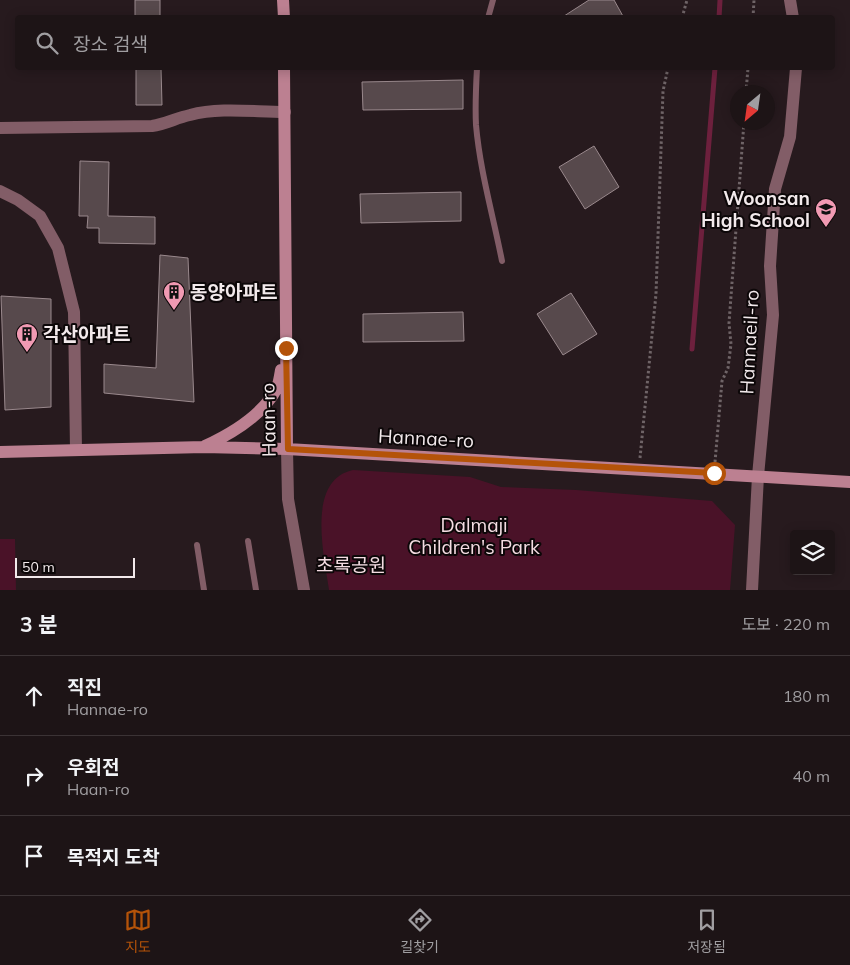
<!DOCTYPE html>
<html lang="ko">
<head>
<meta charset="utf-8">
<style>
	:root { --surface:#1d1416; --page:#251d1f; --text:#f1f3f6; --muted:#a09ea1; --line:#3b3335; --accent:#b45309 }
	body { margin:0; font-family:Mulish,"Noto Sans KR",sans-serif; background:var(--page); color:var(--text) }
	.controls { position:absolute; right:15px; bottom:15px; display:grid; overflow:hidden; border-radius:5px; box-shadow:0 2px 12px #0003 }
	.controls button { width:45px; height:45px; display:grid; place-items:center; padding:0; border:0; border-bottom:1px solid var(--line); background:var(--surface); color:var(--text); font:25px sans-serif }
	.compass { position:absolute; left:730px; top:85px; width:45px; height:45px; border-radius:50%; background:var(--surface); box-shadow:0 2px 12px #0003; rotate:209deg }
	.scale { position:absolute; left:15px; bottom:12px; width:120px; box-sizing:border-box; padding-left:5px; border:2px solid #f2e9eb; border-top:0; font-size:14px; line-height:18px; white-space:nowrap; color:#f2e9eb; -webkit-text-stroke:4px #0c0708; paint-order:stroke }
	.stop { position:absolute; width:15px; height:15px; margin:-11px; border:4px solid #b45309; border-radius:50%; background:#fff }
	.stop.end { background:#b45309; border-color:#fff; box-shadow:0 1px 5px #0008 }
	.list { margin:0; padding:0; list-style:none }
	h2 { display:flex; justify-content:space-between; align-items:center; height:65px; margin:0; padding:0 20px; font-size:21px }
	h2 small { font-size:16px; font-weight:400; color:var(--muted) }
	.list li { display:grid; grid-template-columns:32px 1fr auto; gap:15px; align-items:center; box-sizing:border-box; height:80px; padding:0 20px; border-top:1px solid var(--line) }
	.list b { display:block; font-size:19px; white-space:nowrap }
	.list p { margin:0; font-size:16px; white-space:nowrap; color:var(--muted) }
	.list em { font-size:16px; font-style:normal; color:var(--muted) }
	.icon { flex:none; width:28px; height:28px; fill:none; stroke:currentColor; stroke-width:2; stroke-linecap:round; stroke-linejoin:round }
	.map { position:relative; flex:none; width:850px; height:590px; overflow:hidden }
	.search { position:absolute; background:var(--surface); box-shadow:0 2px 12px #0003; left:15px; right:15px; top:15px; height:55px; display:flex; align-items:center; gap:12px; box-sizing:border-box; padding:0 18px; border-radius:5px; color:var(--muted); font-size:19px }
	.sheet { height:305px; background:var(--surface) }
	nav { display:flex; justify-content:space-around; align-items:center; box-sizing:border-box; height:70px; border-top:1px solid var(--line); background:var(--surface); font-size:14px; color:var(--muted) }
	nav a { display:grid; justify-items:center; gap:2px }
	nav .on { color:var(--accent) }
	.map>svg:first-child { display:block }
	.green { fill:#4a1228 }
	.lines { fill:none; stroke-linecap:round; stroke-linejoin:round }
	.stream { stroke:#6d203d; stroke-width:5 }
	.building { fill:#57494c; stroke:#9a898d }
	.path { stroke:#6f6467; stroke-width:3; stroke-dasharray:2.5 2.5; stroke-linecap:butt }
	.service { stroke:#825d67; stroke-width:6 }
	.minor { stroke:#825d67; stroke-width:12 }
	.tertiary { stroke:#825d67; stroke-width:12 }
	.secondary { stroke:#bc8091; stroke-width:12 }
	.route { stroke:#b45309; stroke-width:6 }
	.labels { text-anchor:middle; stroke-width:4; stroke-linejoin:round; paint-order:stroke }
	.poi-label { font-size:19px; font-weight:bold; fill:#f2e9eb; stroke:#0c0708; text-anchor:start }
	.street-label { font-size:19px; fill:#f2e9eb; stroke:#0c0708 }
	.park-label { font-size:19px; fill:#f4dce2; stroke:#0c0708 }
</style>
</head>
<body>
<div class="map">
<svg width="850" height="590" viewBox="0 0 850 590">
	<rect width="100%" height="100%" fill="#271a1e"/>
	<path class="green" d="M353,470L470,477L501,487L576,490L712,501L735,525L730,590H329C324,555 306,480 353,470Z
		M15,539L16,590H0V539Z"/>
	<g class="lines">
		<path class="stream" d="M719,18L720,0
			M692,349L715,68"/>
	</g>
	<path class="building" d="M135,0H160V18H135Z
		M589,0H614L624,18H561Z
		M136,68H161L162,105H136Z
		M463,80V109L363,110L362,82Z
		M594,146L619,187L585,209L559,167Z
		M80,161L109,162L108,216L155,217V244L99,243V228H87L88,216H79Z
		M461,192V221L361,223L360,194Z
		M160,255L188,258L194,402L104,393V364L156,368Z
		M571,293L597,334L563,355L537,314Z
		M1,296L51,299V407L5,410Z
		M463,312L464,341L363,342V314Z"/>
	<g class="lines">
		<path class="path" d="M682,18L687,0
			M753,18L754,0
			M746,92L748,68
			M640,458L656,294L663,91L668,68
			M715,462L722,381L728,368L731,344L729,323L744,122"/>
		<path class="service" d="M488,18L493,0
			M477,68C476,86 475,106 476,125C480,171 493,215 502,261
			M248,541L256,590
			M197,545L204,590"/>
		<path class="minor" d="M790,0L793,18
			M0,128L152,126C166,124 176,118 190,115C220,107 254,112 285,112
			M0,191L18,200L40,216L58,248L74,312L76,450
			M752,590L758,476L773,315L770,266L775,189L790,137L796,68"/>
		<path class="tertiary" d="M287,449L288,499L304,590"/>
		<path class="secondary" d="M283,0L284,18
			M284,68L287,449
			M205,446C231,434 263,415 277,388C279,383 280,376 281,370
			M0,452L204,447L287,449L850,482"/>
	</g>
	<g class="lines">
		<path class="route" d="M286,348L288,449L714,473"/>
	</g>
	<defs>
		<g id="school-pin" transform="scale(1.125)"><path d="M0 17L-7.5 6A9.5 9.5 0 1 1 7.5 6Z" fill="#f19ab3" stroke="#0c0708"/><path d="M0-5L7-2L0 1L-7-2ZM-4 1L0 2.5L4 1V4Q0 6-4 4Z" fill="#111"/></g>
		<g id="building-pin" transform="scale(1.125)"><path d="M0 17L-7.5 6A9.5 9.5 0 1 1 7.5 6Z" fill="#f19ab3" stroke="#0c0708"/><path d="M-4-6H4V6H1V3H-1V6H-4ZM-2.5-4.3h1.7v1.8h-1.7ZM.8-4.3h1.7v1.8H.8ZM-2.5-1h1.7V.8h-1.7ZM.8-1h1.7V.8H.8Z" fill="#111"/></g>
	</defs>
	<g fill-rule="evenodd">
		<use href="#school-pin" x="826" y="209"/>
		<use href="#building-pin" x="174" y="292"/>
		<use href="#building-pin" x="27" y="334"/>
	</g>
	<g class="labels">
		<g class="poi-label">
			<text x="810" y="205" text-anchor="end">Woonsan<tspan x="810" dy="22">High School</tspan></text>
			<text x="190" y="299">동양아파트</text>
			<text x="43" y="341">각산아파트</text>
		</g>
		<g class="street-label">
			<text transform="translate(749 342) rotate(-87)" y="7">Hannaeil-ro</text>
			<text transform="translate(268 420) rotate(-91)" y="7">Haan-ro</text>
			<text transform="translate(426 438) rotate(3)" y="7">Hannae-ro</text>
		</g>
		<g class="park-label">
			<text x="474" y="532">Dalmaji<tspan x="474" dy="22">Children's Park</tspan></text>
			<text x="351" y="572">초록공원</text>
		</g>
	</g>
</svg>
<div class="controls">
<button><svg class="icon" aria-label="layers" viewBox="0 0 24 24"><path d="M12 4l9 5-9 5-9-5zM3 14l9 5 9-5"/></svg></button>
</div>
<svg class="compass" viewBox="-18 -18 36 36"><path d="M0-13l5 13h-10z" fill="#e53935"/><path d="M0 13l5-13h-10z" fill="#a09ea1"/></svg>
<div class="scale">50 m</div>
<div class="stop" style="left:714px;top:473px"></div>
<div class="stop end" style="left:286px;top:348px"></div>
<div class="search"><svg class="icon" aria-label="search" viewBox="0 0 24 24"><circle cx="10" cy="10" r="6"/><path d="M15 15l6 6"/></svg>장소 검색</div>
</div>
<section class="sheet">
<h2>3 분<small>도보 · 220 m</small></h2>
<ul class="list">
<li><svg class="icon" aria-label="ahead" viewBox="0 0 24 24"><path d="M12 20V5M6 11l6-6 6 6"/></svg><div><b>직진</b><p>Hannae-ro</p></div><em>180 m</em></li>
<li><svg class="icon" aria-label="right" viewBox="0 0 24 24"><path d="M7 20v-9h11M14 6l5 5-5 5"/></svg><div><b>우회전</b><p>Haan-ro</p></div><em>40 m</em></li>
<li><svg class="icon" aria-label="arrive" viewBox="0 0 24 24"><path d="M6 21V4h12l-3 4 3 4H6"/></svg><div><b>목적지 도착</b></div></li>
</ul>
</section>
<nav>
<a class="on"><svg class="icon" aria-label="map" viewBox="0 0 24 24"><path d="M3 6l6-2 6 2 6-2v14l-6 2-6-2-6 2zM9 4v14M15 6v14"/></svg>지도</a>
<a><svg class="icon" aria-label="directions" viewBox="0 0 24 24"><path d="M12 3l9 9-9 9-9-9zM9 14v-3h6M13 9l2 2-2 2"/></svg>길찾기</a>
<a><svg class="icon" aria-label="saved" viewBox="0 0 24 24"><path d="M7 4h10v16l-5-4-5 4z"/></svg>저장됨</a>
</nav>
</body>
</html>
